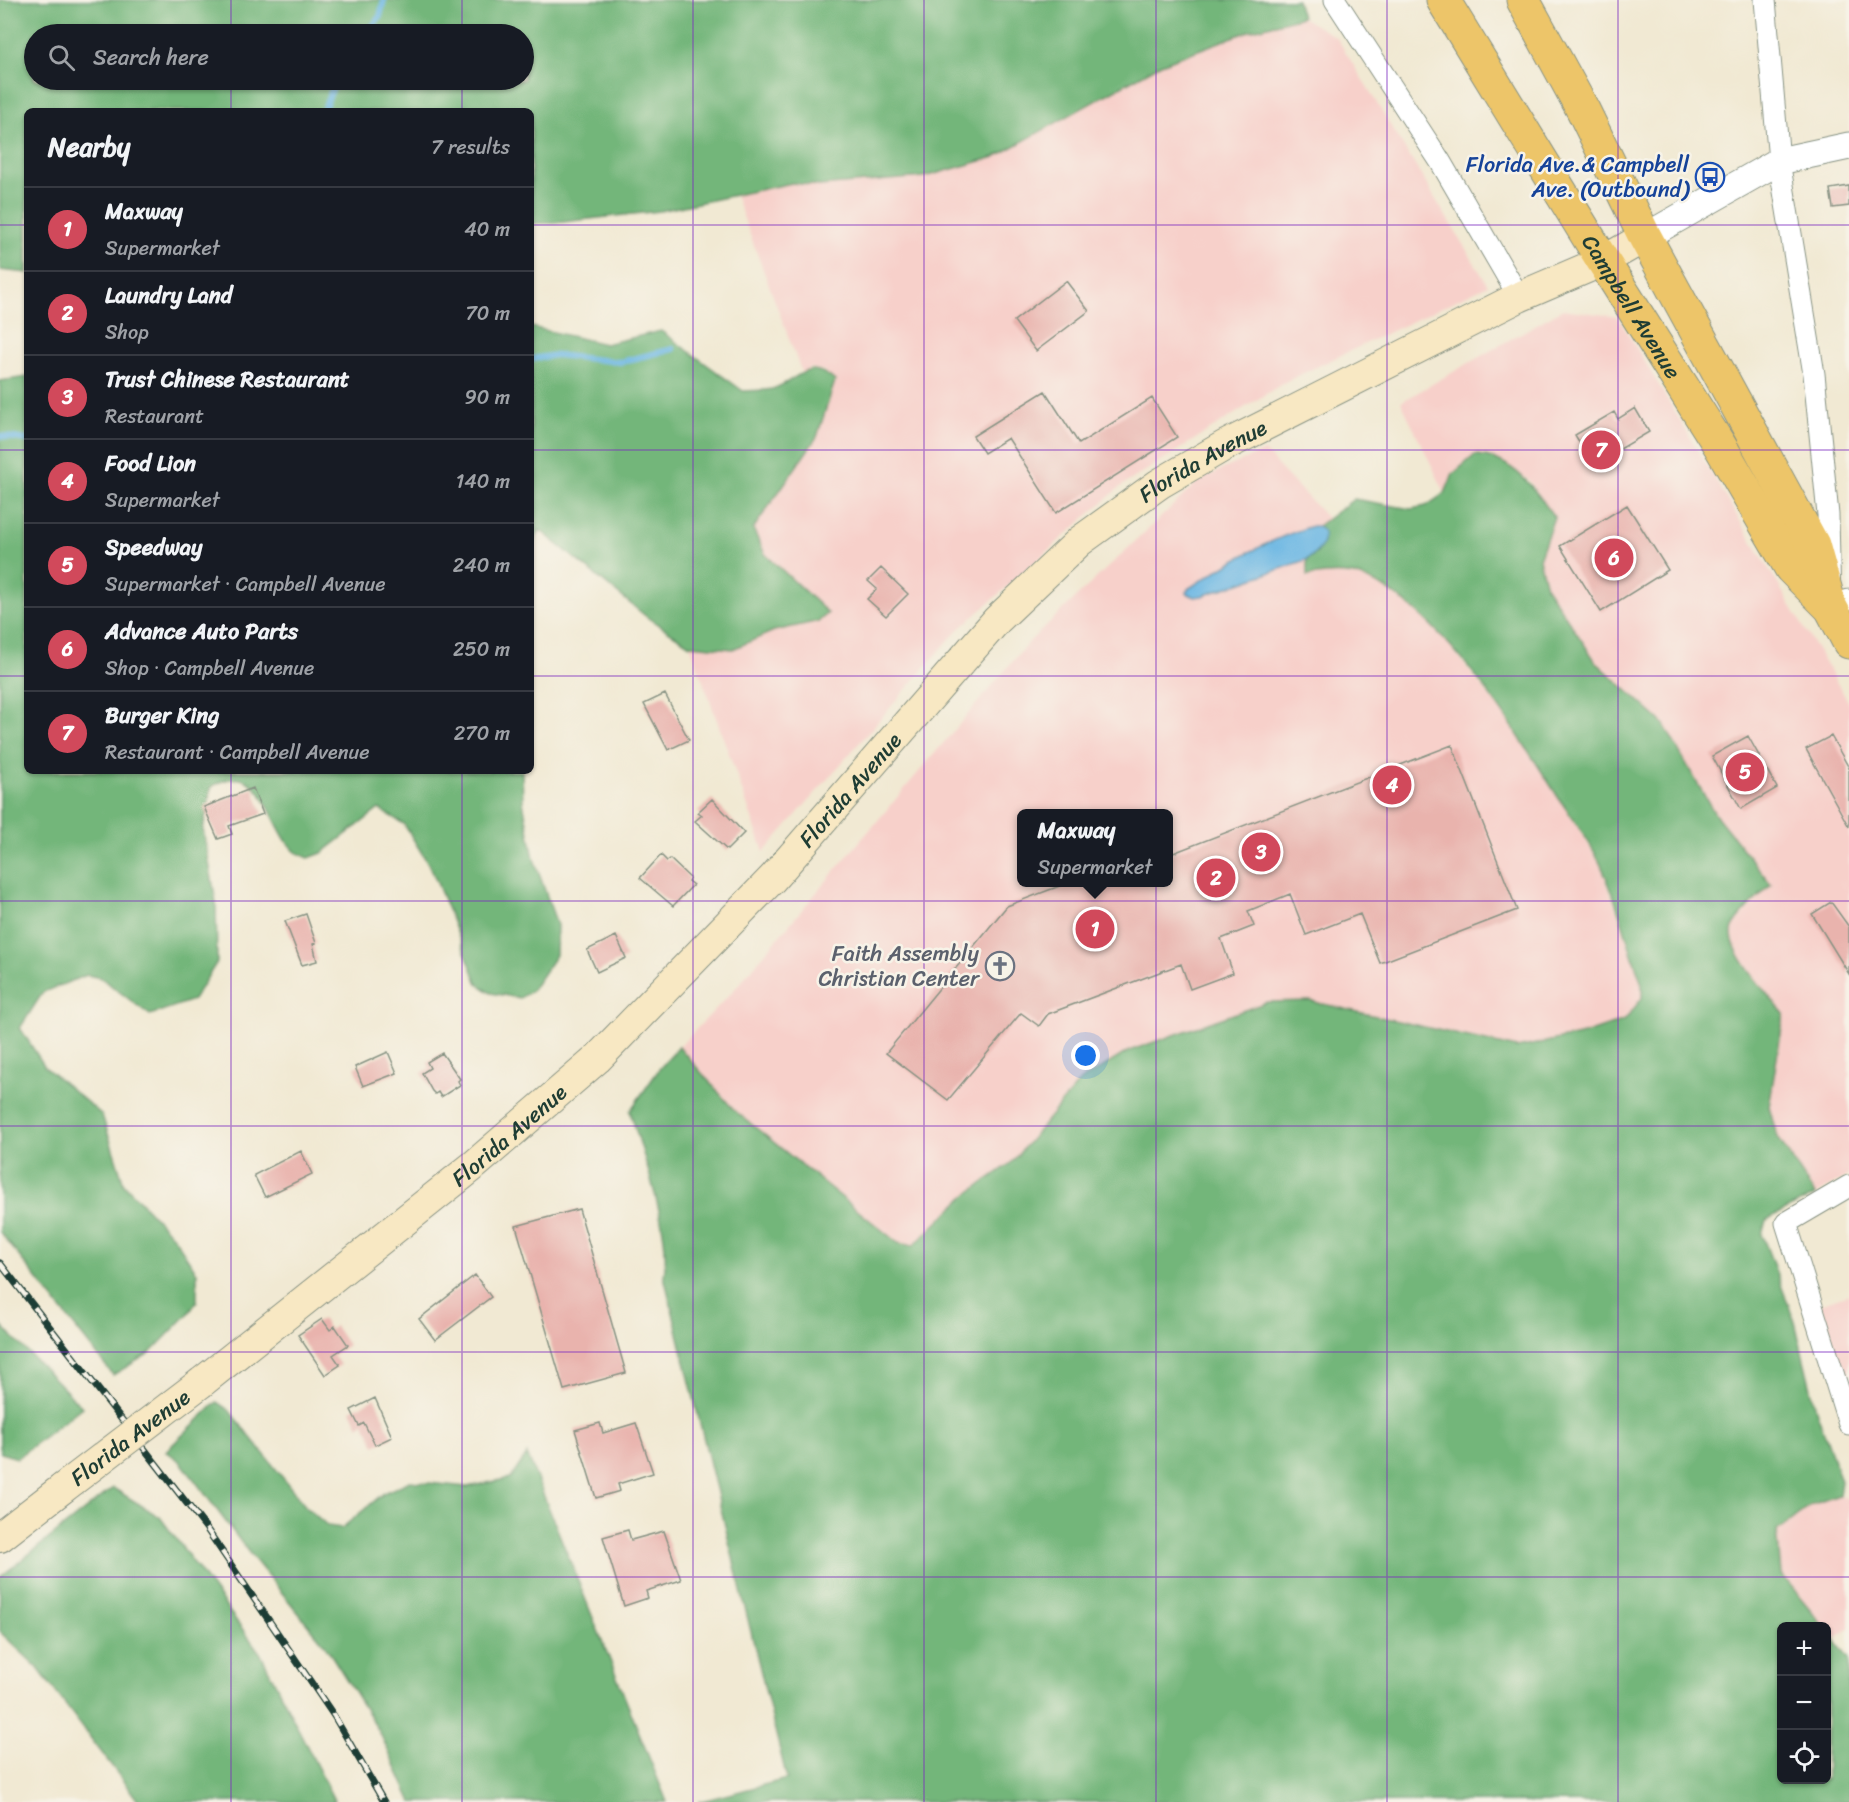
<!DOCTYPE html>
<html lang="en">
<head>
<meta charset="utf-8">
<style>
	:root { --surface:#171b24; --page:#242831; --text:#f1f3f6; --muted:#9ea1a6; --line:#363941; --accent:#d1495b }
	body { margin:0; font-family:Sriracha,sans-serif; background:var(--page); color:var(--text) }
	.controls { position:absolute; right:18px; bottom:18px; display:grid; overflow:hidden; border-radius:9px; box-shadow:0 2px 4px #0004 }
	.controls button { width:54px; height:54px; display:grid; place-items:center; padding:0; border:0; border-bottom:2px solid var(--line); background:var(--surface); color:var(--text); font:30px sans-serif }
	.you { position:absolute; left:1086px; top:1056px; width:21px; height:21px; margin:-15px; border:4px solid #fff; border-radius:50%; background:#1a73e8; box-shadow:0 0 0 9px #1a73e833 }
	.badge { display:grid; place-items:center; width:39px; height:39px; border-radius:50%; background:var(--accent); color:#fff; font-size:20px; font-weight:700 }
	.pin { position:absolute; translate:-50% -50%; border:3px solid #fff; box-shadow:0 2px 6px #0006 }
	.popup { position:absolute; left:1017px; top:809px; width:156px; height:78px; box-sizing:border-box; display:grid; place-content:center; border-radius:9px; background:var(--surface); filter:drop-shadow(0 2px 4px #0005); font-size:20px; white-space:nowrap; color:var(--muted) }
	.popup b { font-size:22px; color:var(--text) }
	.popup::after { content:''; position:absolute; left:50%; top:100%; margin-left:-12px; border:12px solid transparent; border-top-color:var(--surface) }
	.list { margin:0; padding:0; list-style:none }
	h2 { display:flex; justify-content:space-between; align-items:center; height:78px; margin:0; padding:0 24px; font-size:26px }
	h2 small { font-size:20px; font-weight:400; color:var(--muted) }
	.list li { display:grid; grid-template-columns:39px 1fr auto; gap:18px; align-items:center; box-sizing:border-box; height:84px; padding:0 24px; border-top:2px solid var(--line) }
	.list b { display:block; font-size:22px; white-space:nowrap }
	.list p { margin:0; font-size:20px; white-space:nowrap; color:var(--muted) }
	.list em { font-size:20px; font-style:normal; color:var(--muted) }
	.icon { flex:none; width:33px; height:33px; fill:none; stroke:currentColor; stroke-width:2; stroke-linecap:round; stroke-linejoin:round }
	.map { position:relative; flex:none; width:1849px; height:1802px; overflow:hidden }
	.search { position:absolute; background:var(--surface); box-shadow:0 2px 4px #0004; left:24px; top:24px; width:510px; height:66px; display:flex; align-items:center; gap:15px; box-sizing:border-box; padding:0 21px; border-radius:33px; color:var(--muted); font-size:22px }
	.panel { position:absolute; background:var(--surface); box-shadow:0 2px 4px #0004; left:24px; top:108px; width:510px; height:666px; border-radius:9px }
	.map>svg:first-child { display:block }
	.built { fill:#f7d0ca; fill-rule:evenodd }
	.forest { fill:#73b67a; stroke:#497a57; stroke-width:1.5; fill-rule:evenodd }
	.water { fill:#69b6e3; stroke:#447a8c; stroke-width:1.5 }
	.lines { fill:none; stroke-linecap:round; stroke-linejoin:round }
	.stream { stroke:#69b6e3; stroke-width:6 }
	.building { fill:#e9b3ad }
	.minor-casing { stroke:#889384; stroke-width:23 }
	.tertiary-casing { stroke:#889384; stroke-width:29 }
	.secondary-casing { stroke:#889384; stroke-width:32 }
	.primary-casing { stroke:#889384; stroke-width:35 }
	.minor { stroke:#fff; stroke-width:21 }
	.tertiary { stroke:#fff; stroke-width:27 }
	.secondary { stroke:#f8e8c3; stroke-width:30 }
	.primary { stroke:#edc569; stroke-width:33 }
	.rail-casing { stroke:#1f3d34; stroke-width:7 }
	.rail { stroke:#f7f3e8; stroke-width:4.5; stroke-dasharray:14; stroke-linecap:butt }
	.secondary-bridge-casing { stroke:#889384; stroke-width:32; stroke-linecap:butt }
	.secondary-bridge { stroke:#f8e8c3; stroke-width:30 }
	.grid { fill:none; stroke:#7b2cbf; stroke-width:1.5; stroke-opacity:0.55 }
	.labels { text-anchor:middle; stroke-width:5; stroke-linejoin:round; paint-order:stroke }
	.transit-label { font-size:22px; fill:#164399; stroke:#f7f3e8; text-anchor:end }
	.street-label { font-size:22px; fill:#1f3d34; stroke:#f7f3e8 }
	.worship-label { font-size:22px; fill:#5b616d; stroke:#f7f3e8; text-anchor:end }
</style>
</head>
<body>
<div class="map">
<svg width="1849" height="1802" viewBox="0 0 1849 1802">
	<rect width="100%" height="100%" fill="#f7f3e8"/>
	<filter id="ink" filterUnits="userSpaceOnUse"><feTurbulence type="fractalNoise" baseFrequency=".0167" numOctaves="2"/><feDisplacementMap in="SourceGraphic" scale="12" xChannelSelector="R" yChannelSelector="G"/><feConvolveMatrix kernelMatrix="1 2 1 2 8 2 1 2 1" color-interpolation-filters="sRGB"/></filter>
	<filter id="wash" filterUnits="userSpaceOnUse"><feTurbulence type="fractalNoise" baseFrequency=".008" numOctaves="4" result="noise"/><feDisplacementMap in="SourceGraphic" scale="24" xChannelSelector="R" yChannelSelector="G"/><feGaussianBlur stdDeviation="1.35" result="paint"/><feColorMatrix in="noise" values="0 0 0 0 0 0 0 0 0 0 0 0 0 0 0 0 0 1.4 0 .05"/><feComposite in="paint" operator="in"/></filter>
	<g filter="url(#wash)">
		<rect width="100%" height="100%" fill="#f1e9d3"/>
		<path class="built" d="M1302,17L1337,38L1488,285L1285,382L1120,487L956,632L764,852L690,645L733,649L774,631L819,621L827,613L765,554L753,529L817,437L835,381L824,371L811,368L802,373L735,195L792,183L819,186L924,177L995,157L1161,64L1249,31Z
			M1563,309L1618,317L1849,703V1175L1815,1195L1777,1136L1769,1107L1783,1014L1746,967L1731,941L1732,927L1771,884L1715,814L1663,723L1596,662L1546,587L1539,559L1554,517L1529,480L1490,456L1453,474L1445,493L1401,402Z
			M1264,451L1327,518L1319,526L1323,531L1307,575L1341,574L1359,577L1381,586L1416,611L1437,630L1512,725L1600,863L1642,984V998L1625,1020L1584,1034L1517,1048L1310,1001L1267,1002L1129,1051L1080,1081L1011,1163L965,1196L913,1246L898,1243L734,1110L679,1047L733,991L1030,641L1201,479ZM1022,814H1168V882H1022Z
			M1849,1294V1390L1820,1304Z
			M1839,1495L1849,1499V1629L1834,1639L1826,1626H1824L1781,1574L1776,1545L1777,1530L1811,1505Z"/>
		<path class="forest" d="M0,0H1297L1302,17L1249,31L1161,64L995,157L924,177L819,186L792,183L660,211L554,223H531V111H27V273L0,270ZM524,34V80H34V34Z
			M531,327L605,344L661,331L743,391C752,390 763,391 772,389C800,380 807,356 835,381L817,437L753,529L765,554L828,613L819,621L774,631L733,649L690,645L648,618L540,530L531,547Z
			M27,377V771H522L523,802L534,859L557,925L556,955L532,990L520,998L491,993L478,984L431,868L404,824L379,809L322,853L309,858C305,856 299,854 296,852C268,828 264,753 211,787L203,829L216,902L217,962L193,1000L150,1015L101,978L87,975L43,992L20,1028L45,1067L102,1115L124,1184L175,1239L197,1273V1301L189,1313L150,1353L113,1375L0,1232V381Z
			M1475,455C1512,456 1535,489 1554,517L1539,559L1546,587L1596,662L1663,723L1715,814L1771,884C1760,897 1743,910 1734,925C1721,945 1771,998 1784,1014L1769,1107L1777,1136L1815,1195L1766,1220L1762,1235L1795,1322L1816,1410L1841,1481L1839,1495L1811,1505L1777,1531L1781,1574L1824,1626H1782V1780H1826L1827,1630L1849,1659V1802H698L787,1779L664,1276C672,1231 643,1156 630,1111L660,1068L679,1047L734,1110L898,1243L913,1246L965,1196L1011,1163L1080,1081L1129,1051L1267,1002L1310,1001L1517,1048L1584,1034L1625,1020L1642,998V984C1628,945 1618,901 1600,863C1589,839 1571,817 1556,794C1513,727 1438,604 1361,577C1344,571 1324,574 1307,576V560L1318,552L1323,531L1318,526L1354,499L1411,509L1426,506L1445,493L1453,474Z
			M0,1324L82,1407L17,1458L0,1453Z
			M217,1402L229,1410L306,1507L328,1526L342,1528L384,1493L410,1481L467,1487L511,1478L527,1454L667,1802H412L379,1731L325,1645L250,1554L181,1462L166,1451Z
			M113,1488L160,1517L260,1653L335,1802H139L37,1667L0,1632V1577Z"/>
		<path class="water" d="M1312,526H1318L1323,531C1326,546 1318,552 1306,560L1202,596L1194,597L1187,593L1188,589C1231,561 1263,542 1312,526Z"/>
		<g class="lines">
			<path class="stream" d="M367,34L380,16L384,0
				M323,111L336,80
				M531,359L556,355L620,362L673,349
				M0,436L27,440"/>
		</g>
		<g id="blocks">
			<path class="building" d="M1849,186V206L1833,208L1830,189Z
				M1066,281L1089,311L1036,351L1014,321Z
				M1045,391L1079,444L1152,398L1177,437L1056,513L1008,438L984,453L973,436Z
				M1635,408L1649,432L1593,465L1575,435L1614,412L1618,419Z
				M1627,505L1668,570L1601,612L1560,546Z
				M881,568L908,594L886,616L867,599L877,589L868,581Z
				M665,694L689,740L668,750L644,704Z
				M1748,736L1777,788L1741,809L1712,756Z
				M1831,736L1849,768V827L1806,749Z
				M1452,745L1517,910L1380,963L1360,914L1306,935L1290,894L1248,911L1254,926L1221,939L1233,973L1190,989L1181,964L1048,1014L1039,1026L1021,1013L948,1100L886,1053L1007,906L1070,882H1168V855Z
				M253,788L263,814L229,826L232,834L218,839L204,807Z
				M712,799L744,833L727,850L695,821L702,815L698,812Z
				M661,855L667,861L670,859L690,878L688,881L693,885L673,906L640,878Z
				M1831,902L1849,927V974L1812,914Z
				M306,914L316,943L313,944L317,961L302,965L285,921Z
				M616,936L626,958L597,972L587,950Z
				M388,1052L397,1073L363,1086L355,1067Z
				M442,1053L460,1079L458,1081L460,1085L441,1097L438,1092L435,1094L432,1091L422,1073L430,1068L427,1062Z
				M301,1151L312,1174L265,1197L254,1175Z
				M579,1209L626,1373L564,1390L516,1226Z
				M475,1275L491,1297L435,1340L419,1319Z
				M322,1319L330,1330L335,1326L348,1345L333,1355L340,1365L325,1375L298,1335Z
				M375,1398L392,1437L375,1445L364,1423L359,1426L351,1410Z
				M600,1423L603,1433L636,1423L653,1473L618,1484L620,1491L596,1498L575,1430Z
				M628,1530L631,1540L664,1531L681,1580L646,1591L648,1598L624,1606L603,1537Z"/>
		</g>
	</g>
	<g filter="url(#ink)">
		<use href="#blocks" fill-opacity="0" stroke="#889384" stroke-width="1.5"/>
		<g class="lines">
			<g class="minor-casing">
				<path id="minor" d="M1335,0L1440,161L1519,297
					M1765,0L1779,161L1814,374L1828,515L1830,606L1849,600
					M1849,1186L1786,1223L1849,1424"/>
			</g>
			<g class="tertiary-casing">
				<path id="tertiary" d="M1645,237L1779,161L1849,146"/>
			</g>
			<g class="secondary-casing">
				<g id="secondary">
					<path id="s1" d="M202,1382L472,1167L597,1059L773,878L997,620L1080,541L1159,484L1224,446L1519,297L1603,261L1645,237"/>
					<path d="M0,1537L63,1488"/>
				</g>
			</g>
			<g class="primary-casing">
				<g id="primary">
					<path id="s2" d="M1443,0L1603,261L1720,446L1791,568L1828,605"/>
					<path d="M1523,0L1583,110L1645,237L1813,545L1830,606L1849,642"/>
				</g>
			</g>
			<use href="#minor" class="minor"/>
			<use href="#tertiary" class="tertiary"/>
			<use href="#secondary" class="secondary"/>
			<use href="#primary" class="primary"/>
			<g class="rail-casing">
				<path id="rail" d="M0,1263L206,1528L334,1716L384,1802"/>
			</g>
			<use href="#rail" class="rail"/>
			<g class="secondary-bridge-casing">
				<g id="secondary-bridge">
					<path id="s3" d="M63,1488L202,1382"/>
				</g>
			</g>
			<use href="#secondary-bridge" class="secondary-bridge"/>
		</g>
	</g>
	<path class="grid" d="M231,0V34M462,0V34M693,0V1802M924,0V1802M1156,0V1802M1387,0V1802M1618,0V1802M231,80V111M462,80V111M0,225H27M531,225H1849M0,450H27M531,450H1849M0,676H27M531,676H1849M231,771V1802M462,771V1802M0,901H1849M0,1126H1849M0,1352H1849M0,1577H1849"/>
	<defs>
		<g id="bus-ring" transform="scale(1.5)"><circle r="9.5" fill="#f7f3e8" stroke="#1a4fb4" stroke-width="1.5"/><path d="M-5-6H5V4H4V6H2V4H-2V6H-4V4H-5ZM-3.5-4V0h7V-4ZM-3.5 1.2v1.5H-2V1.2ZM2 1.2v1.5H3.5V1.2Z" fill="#1a4fb4"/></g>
		<g id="church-ring" transform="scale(1.5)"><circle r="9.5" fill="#f7f3e8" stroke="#6b7280" stroke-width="1.5"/><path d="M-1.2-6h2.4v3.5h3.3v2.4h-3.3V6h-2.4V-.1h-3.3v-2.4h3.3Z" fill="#6b7280"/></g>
	</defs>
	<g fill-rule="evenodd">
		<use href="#bus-ring" x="1710" y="177"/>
		<use href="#church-ring" x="1000" y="966"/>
	</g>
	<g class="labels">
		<g class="transit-label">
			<text x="1689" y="172">Florida Ave.&amp; Campbell<tspan x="1689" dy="25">Ave. (Outbound)</tspan></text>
		</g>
		<g class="street-label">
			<text dy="8" stroke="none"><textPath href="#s2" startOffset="360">Campbell Avenue</textPath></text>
			<text dy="8" stroke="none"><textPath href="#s1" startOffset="1366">Florida Avenue</textPath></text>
			<text dy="8" stroke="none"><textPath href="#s1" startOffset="880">Florida Avenue</textPath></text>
			<text dy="8" stroke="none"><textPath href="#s1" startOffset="394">Florida Avenue</textPath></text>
			<text dy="8" stroke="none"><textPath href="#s3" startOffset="84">Florida Avenue</textPath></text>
		</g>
		<g class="worship-label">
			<text x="979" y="961">Faith Assembly<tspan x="979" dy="25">Christian Center</tspan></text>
		</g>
	</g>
</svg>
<div class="controls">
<button>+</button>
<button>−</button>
<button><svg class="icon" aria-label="locate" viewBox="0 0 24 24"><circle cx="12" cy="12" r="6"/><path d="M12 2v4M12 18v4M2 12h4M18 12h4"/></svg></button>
</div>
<div class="you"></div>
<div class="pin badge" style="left:1095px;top:929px">1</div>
<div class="popup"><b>Maxway</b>Supermarket</div>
<div class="pin badge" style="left:1216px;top:878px">2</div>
<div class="pin badge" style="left:1261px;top:852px">3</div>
<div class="pin badge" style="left:1392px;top:785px">4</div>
<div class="pin badge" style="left:1745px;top:772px">5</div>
<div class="pin badge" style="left:1614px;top:558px">6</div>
<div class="pin badge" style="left:1601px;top:450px">7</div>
<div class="search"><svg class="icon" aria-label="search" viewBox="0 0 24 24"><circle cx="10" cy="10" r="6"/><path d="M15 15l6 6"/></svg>Search here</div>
<section class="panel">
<h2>Nearby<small>7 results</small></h2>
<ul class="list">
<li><span class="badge">1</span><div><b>Maxway</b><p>Supermarket</p></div><em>40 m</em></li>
<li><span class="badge">2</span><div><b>Laundry Land</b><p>Shop</p></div><em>70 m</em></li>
<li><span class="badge">3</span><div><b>Trust Chinese Restaurant</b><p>Restaurant</p></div><em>90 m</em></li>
<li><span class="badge">4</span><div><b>Food Lion</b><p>Supermarket</p></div><em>140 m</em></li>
<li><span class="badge">5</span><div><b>Speedway</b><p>Supermarket · Campbell Avenue</p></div><em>240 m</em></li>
<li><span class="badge">6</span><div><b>Advance Auto Parts</b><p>Shop · Campbell Avenue</p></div><em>250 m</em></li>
<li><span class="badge">7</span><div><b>Burger King</b><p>Restaurant · Campbell Avenue</p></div><em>270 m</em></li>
</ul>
</section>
</div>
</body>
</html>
